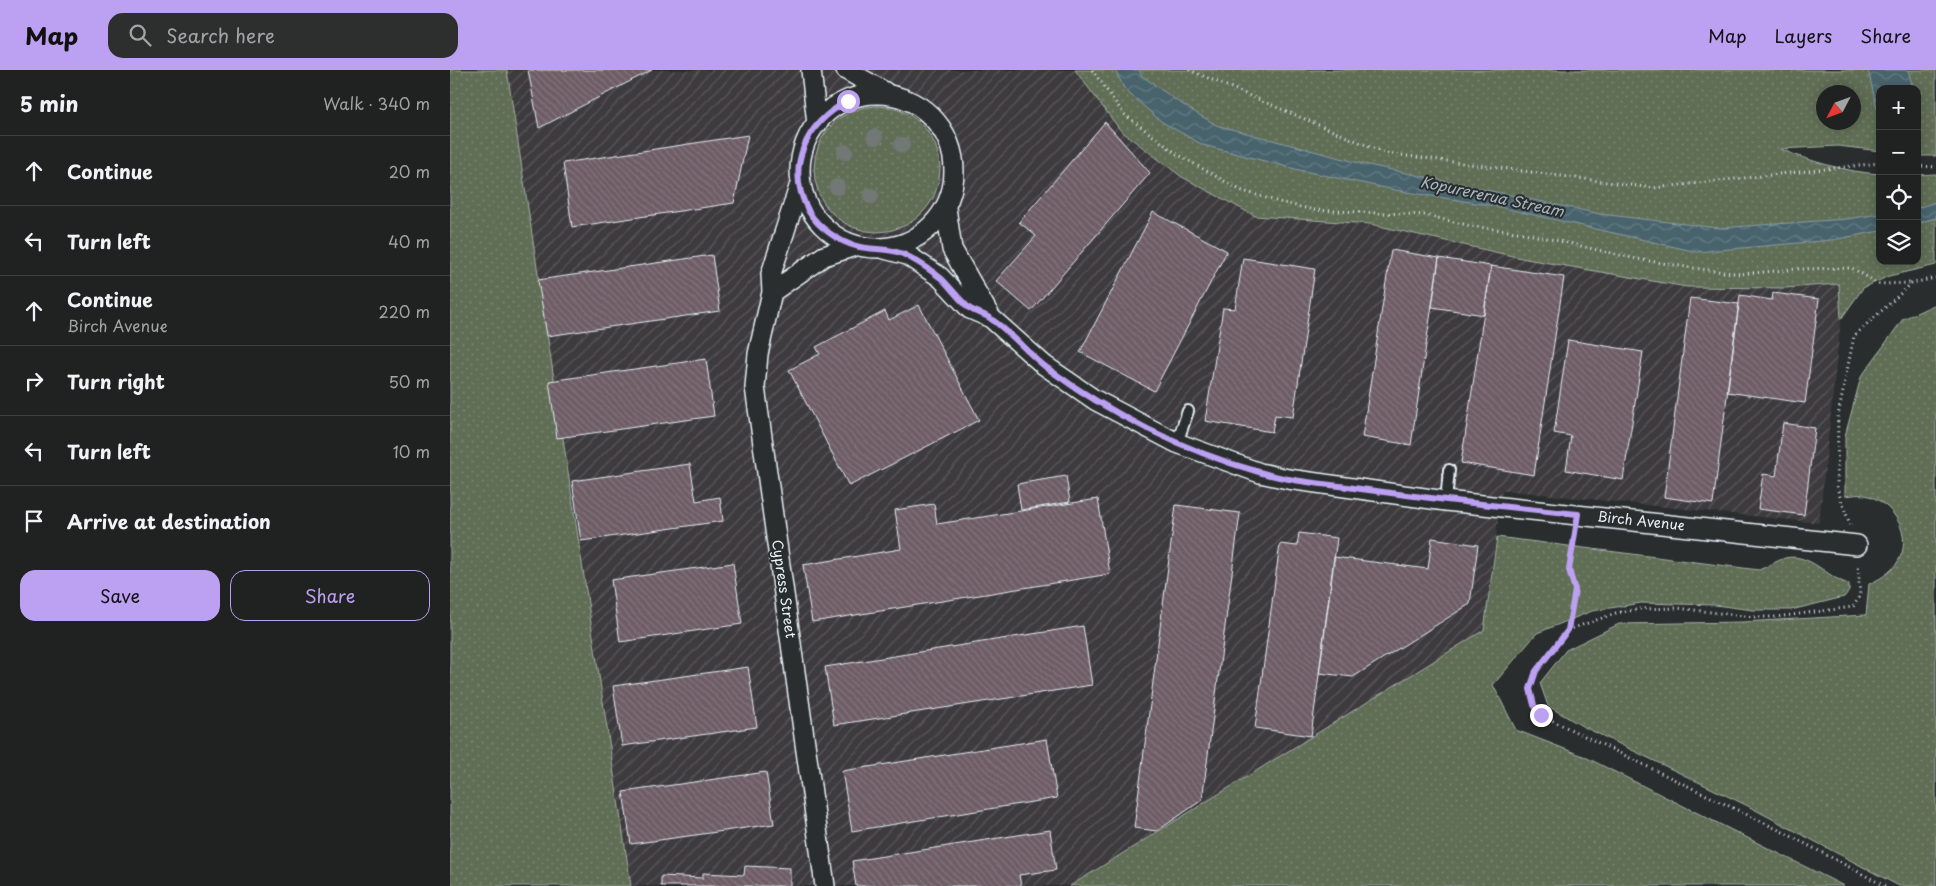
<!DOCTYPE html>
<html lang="en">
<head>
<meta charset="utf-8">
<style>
	:root { --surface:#202222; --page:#2d2f2f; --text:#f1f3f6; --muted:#a2a4a5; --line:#3d3f40; --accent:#bca0f2 }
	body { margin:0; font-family:"Playpen Sans",sans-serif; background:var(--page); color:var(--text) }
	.controls { position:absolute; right:15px; top:15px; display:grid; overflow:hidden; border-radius:10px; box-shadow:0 2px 12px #0003 }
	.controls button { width:45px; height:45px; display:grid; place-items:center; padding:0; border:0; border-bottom:1px solid var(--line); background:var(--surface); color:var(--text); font:25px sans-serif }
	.compass { position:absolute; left:1366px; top:15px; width:45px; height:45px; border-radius:50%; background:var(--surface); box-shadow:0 2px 12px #0003; rotate:229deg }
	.stop { position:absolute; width:15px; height:15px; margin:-11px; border:4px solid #bca0f2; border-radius:50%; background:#fff }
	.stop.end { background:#bca0f2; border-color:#fff; box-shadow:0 1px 5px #0008 }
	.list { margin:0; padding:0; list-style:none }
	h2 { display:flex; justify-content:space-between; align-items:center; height:65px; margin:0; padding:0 20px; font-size:21px }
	h2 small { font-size:16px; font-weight:400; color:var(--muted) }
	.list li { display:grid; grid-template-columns:32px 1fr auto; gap:15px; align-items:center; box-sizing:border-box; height:70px; padding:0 20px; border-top:1px solid var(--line) }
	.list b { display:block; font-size:19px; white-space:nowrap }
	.list p { margin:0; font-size:16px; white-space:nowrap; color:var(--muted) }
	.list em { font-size:16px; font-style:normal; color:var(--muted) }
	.actions { display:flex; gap:10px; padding:15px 20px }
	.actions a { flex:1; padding:11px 0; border:1px solid var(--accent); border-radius:15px; text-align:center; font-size:18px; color:var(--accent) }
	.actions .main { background:var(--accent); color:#111 }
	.icon { flex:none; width:28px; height:28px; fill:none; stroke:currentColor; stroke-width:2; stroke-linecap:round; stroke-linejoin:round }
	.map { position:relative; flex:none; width:1486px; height:816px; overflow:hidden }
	header { display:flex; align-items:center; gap:30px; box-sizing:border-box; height:70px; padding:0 25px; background:var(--accent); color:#111 }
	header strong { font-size:24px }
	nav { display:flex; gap:28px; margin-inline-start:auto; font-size:18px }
	.search { width:350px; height:45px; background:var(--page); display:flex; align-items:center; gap:12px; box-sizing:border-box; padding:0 18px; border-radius:15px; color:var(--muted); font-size:19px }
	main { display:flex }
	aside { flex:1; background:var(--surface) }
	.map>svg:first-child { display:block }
	.industrial { fill:url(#industrial-furrows) }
	.green { fill:url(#green-dots); stroke:#a4b0a7; fill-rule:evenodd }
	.water { fill:url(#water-waves); stroke:#889ca5 }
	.building { fill:url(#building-back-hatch); stroke:#e8f1f8 }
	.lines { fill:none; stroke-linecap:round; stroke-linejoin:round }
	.service-casing { stroke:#e8f1f8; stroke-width:14 }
	.minor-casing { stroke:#e8f1f8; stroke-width:22 }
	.path { stroke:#e8f1f8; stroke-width:3; stroke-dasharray:1 4; stroke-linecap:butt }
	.service { stroke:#2a2d2e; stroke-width:10 }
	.minor { stroke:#2a2d2e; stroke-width:19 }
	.tree { fill:#717875 }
	.route { stroke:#bca0f2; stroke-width:6 }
	.labels { text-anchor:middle; stroke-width:4; stroke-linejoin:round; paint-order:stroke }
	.street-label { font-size:14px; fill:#e8f1f8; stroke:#2a2d2e }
	.water-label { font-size:15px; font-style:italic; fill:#a8b9c0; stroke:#2a2d2e }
</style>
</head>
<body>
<header>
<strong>Map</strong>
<div class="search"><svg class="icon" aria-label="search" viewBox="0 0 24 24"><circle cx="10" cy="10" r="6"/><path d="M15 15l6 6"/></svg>Search here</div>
<nav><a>Map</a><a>Layers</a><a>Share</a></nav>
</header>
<main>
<aside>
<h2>5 min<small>Walk · 340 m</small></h2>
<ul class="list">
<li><svg class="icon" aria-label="ahead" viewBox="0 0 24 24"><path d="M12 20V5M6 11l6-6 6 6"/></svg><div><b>Continue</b></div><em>20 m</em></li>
<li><svg class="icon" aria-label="left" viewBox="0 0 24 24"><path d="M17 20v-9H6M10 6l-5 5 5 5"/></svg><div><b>Turn left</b></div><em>40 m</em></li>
<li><svg class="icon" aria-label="ahead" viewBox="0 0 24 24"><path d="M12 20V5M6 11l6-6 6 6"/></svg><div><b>Continue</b><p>Birch Avenue</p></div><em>220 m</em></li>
<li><svg class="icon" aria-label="right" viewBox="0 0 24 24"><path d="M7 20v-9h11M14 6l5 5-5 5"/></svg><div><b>Turn right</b></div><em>50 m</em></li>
<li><svg class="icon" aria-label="left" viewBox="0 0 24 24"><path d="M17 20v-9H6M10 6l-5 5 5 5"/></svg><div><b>Turn left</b></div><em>10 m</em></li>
<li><svg class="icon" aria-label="arrive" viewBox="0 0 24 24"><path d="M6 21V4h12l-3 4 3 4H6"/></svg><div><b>Arrive at destination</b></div></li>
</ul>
<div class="actions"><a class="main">Save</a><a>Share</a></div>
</aside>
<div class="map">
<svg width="1486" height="816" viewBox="0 0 1486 816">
	<defs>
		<pattern id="industrial-furrows" width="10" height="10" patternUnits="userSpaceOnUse" patternTransform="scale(1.25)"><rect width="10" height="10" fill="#3e3b3e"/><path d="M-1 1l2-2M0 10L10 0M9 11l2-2" fill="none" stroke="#5a585b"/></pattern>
		<pattern id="green-dots" width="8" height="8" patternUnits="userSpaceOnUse" patternTransform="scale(1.25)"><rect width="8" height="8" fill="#616e56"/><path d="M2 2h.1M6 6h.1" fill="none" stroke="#78836f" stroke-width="1.8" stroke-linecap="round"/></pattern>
		<pattern id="water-waves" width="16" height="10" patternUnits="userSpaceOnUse" patternTransform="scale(1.25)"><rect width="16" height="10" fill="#48646d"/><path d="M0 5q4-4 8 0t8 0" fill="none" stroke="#627b83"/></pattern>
		<pattern id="building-back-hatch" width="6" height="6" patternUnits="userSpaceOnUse" patternTransform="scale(1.25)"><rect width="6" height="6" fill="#6e5d65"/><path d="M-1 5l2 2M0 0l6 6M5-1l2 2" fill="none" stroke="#83757c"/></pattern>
	</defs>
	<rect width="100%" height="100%" fill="#2a2d2e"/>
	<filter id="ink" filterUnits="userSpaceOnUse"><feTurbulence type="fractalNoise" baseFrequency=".02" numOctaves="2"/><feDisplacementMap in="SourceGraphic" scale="10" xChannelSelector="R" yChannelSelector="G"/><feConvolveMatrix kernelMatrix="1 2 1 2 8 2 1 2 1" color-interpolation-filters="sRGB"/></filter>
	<g filter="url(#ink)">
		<path class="industrial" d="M57,0H625L671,61L732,107L805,146L920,154L1076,189L1335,218L1389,214L1391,249L1369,453L1052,420L1034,560L620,816H181Z"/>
		<path class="green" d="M0,0H57L181,816H0Z
			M625,0H1486V86H1467V19H1430V81L1388,76L1330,79C1360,91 1396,102 1430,104V191H1467V153L1486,148V195L1439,206L1413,218L1391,249L1389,214L1335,218L1237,217L1076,189L920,154L805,146L732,107L671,61ZM1374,22H1404V52H1374Z
			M364 99a63 63 0 1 1 126 0a63 63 0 1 1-126 0Z
			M1486,104V132L1480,135L1467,149V105Z
			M1486,234V816H1449L1296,735L1132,656L1098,636L1090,613L1116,580L1169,554L1293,552L1416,545L1419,514C1430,509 1440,503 1447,493C1465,467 1443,431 1415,425C1409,424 1402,425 1395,426V366L1411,307L1453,249Z
			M1047,467L1309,500C1317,497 1326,491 1335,488C1360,482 1377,508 1399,514V521L1394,527L1341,540H1303L1265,535L1191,533L1142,541L1087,563L1043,615L1066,660L1133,686L1394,816H620L1034,560Z"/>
		<path class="water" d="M665,0H689L691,5L727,31L766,55L909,93L1150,144L1269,158L1396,149L1430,144V161L1382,170L1247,182L1045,136L950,121L849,100L753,75L712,52L675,20Z
			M1418,0H1458L1463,19H1430V39L1427,38Z
			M1486,132V148L1467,153V138Z"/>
		<path class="building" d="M78,0H202L89,58Z
			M655,52L700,103L581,241L546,211L586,166L569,152Z
			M298,65L284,133L122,157L113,93Z
			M703,142L777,181L704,321L630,282Z
			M941,180L989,188L961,375L912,367Z
			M262,185L270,241L97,266L88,210Z
			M793,188L865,199L843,347L825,345L822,362L755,351L773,238L785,239Z
			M989,188L1041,196L1034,245L982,237Z
			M1041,196L1114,207L1084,405L1011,393Z
			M1323,223L1369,229L1355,333L1277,322L1290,225L1322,230Z
			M1240,228L1289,234L1263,434L1214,427Z
			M469,235L529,350L399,416L339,300L370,284L366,277L435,241L439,250Z
			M1118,270L1193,282L1173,410L1116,400L1121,366L1104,363Z
			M256,289L264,346L107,368L99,311Z
			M1333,353L1365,358L1354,445L1308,439L1313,404L1326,406Z
			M240,394L246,431L270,427L273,451L131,471L122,411Z
			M616,406L620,432L571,440L567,414Z
			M648,429L660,504L362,552L353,495L451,479L445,440L484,434L487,454Z
			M726,435L790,443L752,730L707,761L684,758Z
			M849,463L887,468L861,666L805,658L830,474L847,476Z
			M982,468L1028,475L1020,534L903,607L869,603L884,487L978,499Z
			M283,493L292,554L170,572L161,510Z
			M633,556L642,615L384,655L375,597Z
			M298,597L307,657L172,676L163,616Z
			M597,669L607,728L402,761L392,701Z
			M316,702L324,754L181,774L173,722Z
			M600,760L606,800L569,805L571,816H406L402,791Z
			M295,796L340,798V816H211V806L253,808V803L294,805Z"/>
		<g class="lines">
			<g class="service-casing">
				<path id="service" d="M727,373L738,341
					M996,431L999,400"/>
			</g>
			<g class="minor-casing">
				<path id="minor" d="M361,0L367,54
					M396,0L435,22
					M350 101a77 77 0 1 1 154 0a77 77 0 1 1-154 0Z
					M349,117L321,204L322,222L374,186L405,176
					M496,138L502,179L541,248
					M431,178L457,185L490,207L520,239L541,248L594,295L645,330L727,373L810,403L838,409L996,431L1407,475
					M322,222L308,284L305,317L375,816"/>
			</g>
			<path class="path" d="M642,0L674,44L727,84L790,120L829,132L864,140L975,145L1021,156L1074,163L1187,189L1243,198L1291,204L1347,199L1402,198L1429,214L1462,213
				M739,0L935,83L1203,118L1430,93
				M1467,96L1486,97
				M1400,455L1387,418L1388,346L1404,266L1462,213L1486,208
				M1125,465L1119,500L1125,519L1118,560L1085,601L1080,619L1084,635L1091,645L1335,763L1435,816
				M1118,560L1166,543L1190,539L1227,538L1303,547H1326L1403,537L1410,526L1408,495"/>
			<use href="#service" class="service"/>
			<use href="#minor" class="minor"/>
		</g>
		<g class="tree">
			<circle cx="425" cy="67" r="8"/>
			<circle cx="452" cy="75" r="8"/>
			<circle cx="395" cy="82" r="8"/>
			<circle cx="387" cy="117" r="8"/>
			<circle cx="421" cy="126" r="8"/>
		</g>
	</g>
	<g class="lines" filter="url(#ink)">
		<path class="route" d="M398,31C356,53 334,97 359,142C368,157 389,172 406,176C424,181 443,177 459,187C470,193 482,201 492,209C501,218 509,229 519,238C526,243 535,244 541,249C561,262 577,283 597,298C660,344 734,381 809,402C842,412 877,414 911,419C983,429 1055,437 1128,444L1119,500L1125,520L1118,560L1086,601L1080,619L1084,635L1091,645"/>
	</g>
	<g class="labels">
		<g class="street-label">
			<text transform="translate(1191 451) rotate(6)" y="5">Birch Avenue</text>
			<text transform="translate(334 519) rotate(82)" y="5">Cypress Street</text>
		</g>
		<g class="water-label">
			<text transform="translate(1042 127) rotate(12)" y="5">Kopurererua Stream</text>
		</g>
	</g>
</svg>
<div class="controls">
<button>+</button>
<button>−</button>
<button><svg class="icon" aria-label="locate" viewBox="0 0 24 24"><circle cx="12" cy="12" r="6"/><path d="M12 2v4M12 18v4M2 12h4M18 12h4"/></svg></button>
<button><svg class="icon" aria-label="layers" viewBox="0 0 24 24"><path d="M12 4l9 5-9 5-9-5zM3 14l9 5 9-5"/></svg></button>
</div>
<svg class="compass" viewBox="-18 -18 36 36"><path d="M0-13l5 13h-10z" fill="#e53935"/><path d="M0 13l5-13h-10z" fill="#a2a4a5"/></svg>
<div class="stop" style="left:398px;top:31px"></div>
<div class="stop end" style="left:1091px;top:645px"></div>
</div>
</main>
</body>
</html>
